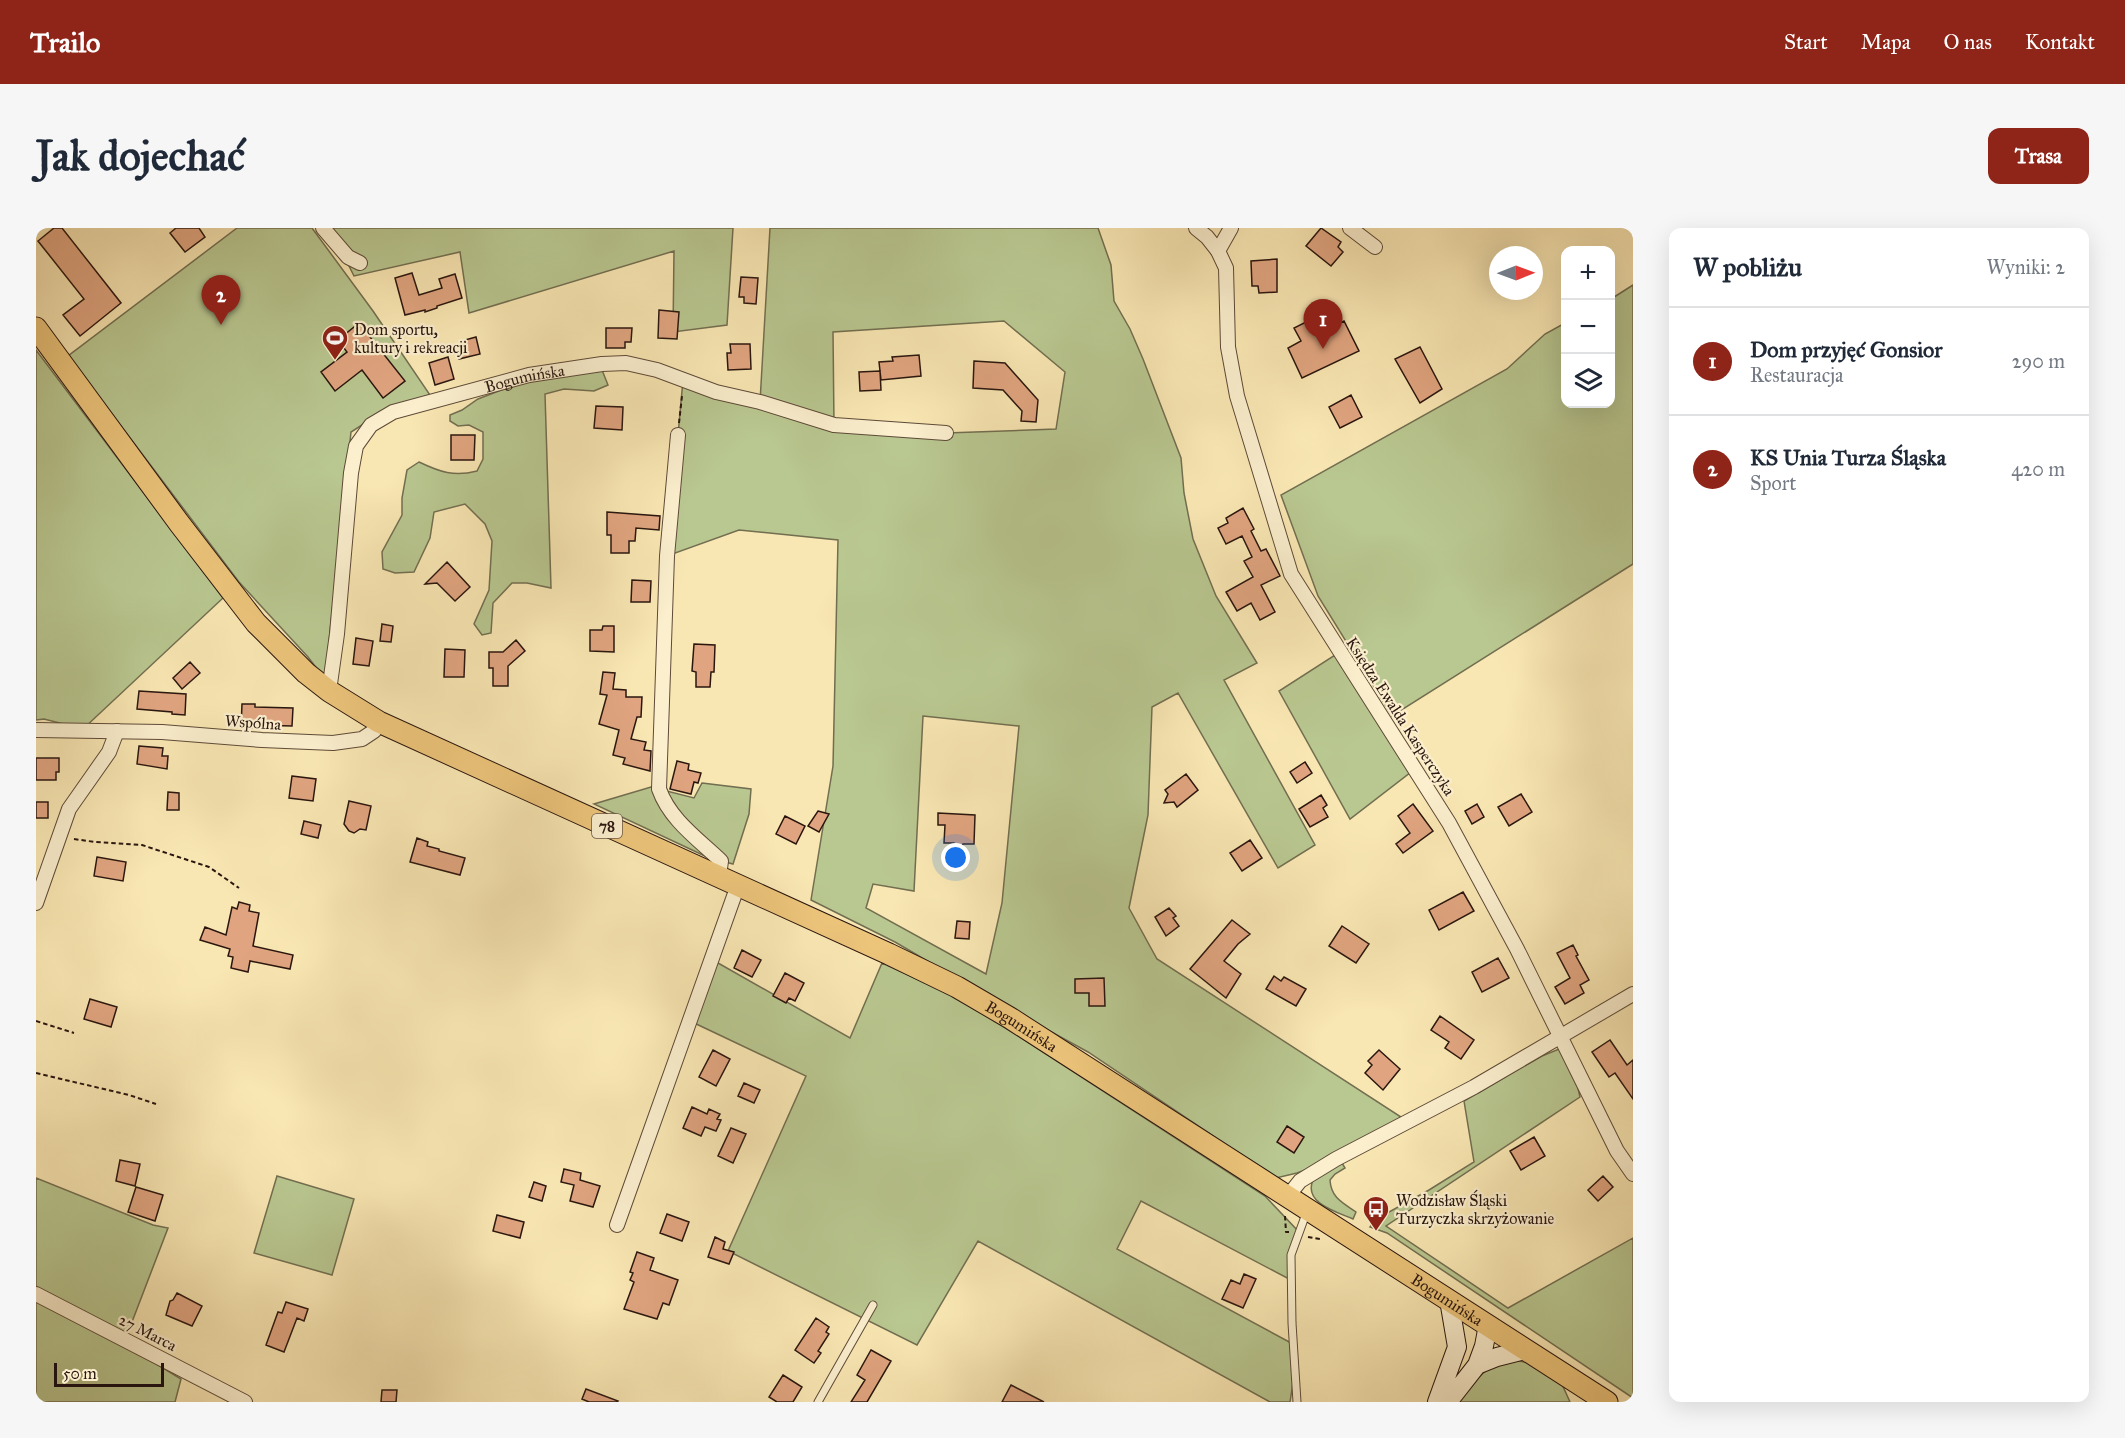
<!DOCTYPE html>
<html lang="pl">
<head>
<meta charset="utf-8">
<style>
	:root { --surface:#fff; --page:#f6f6f7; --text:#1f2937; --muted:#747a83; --line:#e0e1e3; --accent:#8f2418 }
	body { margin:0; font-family:"IM FELL Great Primer",serif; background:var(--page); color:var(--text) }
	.controls { position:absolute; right:18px; top:18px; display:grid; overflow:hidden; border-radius:12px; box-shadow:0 6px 24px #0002 }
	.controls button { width:54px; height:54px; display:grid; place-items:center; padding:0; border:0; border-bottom:2px solid var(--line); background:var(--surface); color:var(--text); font:30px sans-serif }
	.compass { position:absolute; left:1453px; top:18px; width:54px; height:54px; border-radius:50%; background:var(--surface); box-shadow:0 6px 24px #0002; rotate:89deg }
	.scale { position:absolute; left:18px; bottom:15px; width:110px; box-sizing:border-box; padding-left:6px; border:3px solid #2a160f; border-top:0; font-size:16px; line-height:21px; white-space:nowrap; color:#2a160f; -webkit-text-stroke:4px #fbefce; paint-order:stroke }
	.you { position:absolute; left:920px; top:630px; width:21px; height:21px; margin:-15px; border:4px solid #fff; border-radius:50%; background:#1a73e8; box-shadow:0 0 0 9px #1a73e833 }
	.badge { display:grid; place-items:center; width:39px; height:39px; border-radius:50%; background:var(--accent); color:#fff; font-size:20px; font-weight:700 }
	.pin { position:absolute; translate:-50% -50px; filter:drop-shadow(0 2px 3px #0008) }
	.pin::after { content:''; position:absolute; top:32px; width:21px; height:18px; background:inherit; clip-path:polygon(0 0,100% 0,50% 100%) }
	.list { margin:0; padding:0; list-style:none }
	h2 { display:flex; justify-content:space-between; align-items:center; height:78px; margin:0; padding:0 24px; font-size:26px }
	h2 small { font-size:20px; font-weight:400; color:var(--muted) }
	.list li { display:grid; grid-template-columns:39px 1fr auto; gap:18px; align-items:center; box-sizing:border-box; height:108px; padding:0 24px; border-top:2px solid var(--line) }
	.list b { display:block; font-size:22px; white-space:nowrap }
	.list p { margin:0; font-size:20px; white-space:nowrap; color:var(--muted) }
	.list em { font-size:20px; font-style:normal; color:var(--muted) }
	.icon { flex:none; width:33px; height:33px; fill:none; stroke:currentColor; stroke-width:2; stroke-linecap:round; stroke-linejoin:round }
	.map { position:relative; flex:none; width:1597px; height:1174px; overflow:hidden; border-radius:12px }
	header { display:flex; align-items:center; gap:36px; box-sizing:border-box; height:84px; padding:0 30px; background:var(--accent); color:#fff }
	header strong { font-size:28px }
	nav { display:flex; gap:33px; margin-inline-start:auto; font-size:21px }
	.intro { display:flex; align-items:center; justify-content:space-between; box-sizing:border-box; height:144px; padding:0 36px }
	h1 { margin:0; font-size:42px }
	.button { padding:15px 27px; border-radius:12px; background:var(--accent); color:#fff; font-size:21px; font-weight:700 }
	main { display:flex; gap:36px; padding:0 36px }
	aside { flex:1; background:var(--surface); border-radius:12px; box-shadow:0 6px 24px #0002 }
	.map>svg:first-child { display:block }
	.green { fill:#b9c790; stroke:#726e50; stroke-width:1.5; fill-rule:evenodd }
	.building { fill:#e0a580; stroke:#2a160f; stroke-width:1.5 }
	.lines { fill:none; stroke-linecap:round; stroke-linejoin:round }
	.lane-casing { stroke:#5e4a38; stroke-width:9 }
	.street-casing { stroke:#5e4a38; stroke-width:16 }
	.secondary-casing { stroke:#2a160f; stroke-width:20 }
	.primary-casing { stroke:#2a160f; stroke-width:23 }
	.path { stroke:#2a160f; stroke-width:2; stroke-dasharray:4.5 3; stroke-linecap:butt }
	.lane { stroke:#fbefce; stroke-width:7 }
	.street { stroke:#fbefce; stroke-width:14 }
	.secondary { stroke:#fbefce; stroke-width:18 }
	.primary { stroke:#ecc47a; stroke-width:21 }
	.labels { text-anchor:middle; stroke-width:4.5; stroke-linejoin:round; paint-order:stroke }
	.shield { fill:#fbefce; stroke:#695748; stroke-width:1.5 }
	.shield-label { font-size:15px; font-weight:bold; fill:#2a160f }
	.poi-label { font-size:16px; fill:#2a160f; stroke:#fbefce; text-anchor:start }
	.street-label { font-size:16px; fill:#2a160f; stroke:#fbefce }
</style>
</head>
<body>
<header>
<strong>Trailo</strong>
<nav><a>Start</a><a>Mapa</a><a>O nas</a><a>Kontakt</a></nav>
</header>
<div class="intro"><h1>Jak dojechać</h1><a class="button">Trasa</a></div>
<main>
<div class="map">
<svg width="1597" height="1174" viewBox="0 0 1597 1174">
	<rect width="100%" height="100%" fill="#f9e7b3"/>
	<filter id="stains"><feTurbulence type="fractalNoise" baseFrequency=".00333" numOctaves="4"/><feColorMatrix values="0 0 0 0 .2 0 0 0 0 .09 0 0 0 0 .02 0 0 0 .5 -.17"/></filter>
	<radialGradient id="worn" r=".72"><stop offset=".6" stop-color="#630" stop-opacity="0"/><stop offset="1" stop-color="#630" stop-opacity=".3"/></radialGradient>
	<path class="green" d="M201,0H276L337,83L394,167L351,181L315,204L289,451L272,429L203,354L32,128Z
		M294,0H697L691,97L637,104L638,23L433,85L424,24L318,48Z
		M734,0H1062L1075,37L1078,73L1094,101L1107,131L1145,230L1148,265L1157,311L1180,368L1221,435L1188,452L1279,617L1242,640L1142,465L1116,479L1112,587L1093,680L1121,731L1365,889L1300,931L1261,945L1240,950L1052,824L970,779L859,714L775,672L797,538L802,312L703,302L631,328L647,152L724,174ZM968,93L1029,144L1020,201L910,205L798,197L797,104ZM887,488L983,498L966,675L950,746L830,680L837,656L878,663Z
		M1597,57V336L1356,488L1282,368L1245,267L1471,141L1509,106L1529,95L1530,176H1574L1575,71Z
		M0,122L187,370L47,501L8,491L0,492Z
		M566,142L572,157L558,163L528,161L509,166L515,360L491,355H476L457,375L455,405L446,407L438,396L453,362L456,313L449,296L429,276L398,284L394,310L378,344L359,345L347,341L346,324L366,287V270L371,242L383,234C404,244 418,249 441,243L447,231V204L433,197L422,198L414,193V187L426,182L442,171L481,156Z
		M1299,427L1375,544L1314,591L1243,463Z
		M666,555L715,561L713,586L697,636L671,629L558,576L615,559L658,570Z
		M675,731L814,810L846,735L912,765L965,797L1229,968L1263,1004L1255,1027V1052L1105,973L1081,1021L1257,1116L1258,1148L1254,1174H1234L942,1013L881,1117L692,1023L770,848L654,793Z
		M1523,821L1535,830L1544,869L1350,998L1472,1080L1597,1010V1170L1351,1005L1334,999L1342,990L1393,962L1438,934L1428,873L1506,828Z
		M1306,935L1309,940L1299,946L1294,952C1295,970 1307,975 1320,984L1317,991C1301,984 1267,975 1277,952Z
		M241,948L318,971L296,1047L218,1025Z
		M0,950L117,997L132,1000L91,1107L0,1061Z
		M0,1070L93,1119L145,1151L139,1174H0Z
		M1479,1132L1497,1136L1525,1154L1534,1174H1412L1456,1138Z"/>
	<path class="building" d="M18,0H26L85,75L44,108L27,87L48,71L2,13Z
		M140,0H163L169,9L149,24L134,5Z
		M1285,0L1305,14L1302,19L1307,24L1295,38L1270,18Z
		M1241,31V64L1223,65L1222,58H1216L1215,33Z
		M376,45L383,67L406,60L403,51L419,46L426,70L401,78V80L389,84V82L369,87L359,50Z
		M705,49L722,50L720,76L708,75V69H703Z
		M623,82L643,84L641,111L622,110Z
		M1280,89L1287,103L1308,93L1323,123L1266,150L1252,120L1265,113L1258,100Z
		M323,95L369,153L347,170L326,142L299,163L285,144L311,124L302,112Z
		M570,100H596L595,114H589V120H570Z
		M440,109L444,126L423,131L419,119L430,117L429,112Z
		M694,116H714L715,141L692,142L691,125H695Z
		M1384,119L1406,161L1384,175L1359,131Z
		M883,127L885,148L845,152L843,134L857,133L856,129Z
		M412,129L418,151L399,157L393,135Z
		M938,133L969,135L1002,172L1000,194L985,193L986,183L967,162L937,160Z
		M844,143L845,162L824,163L823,144Z
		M1315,167L1326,189L1304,200L1293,179Z
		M560,178L587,179L586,202L558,200Z
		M415,207H439L438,232H415Z
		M1207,280L1218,301L1215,303L1225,323L1230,321L1244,348L1225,357L1239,384L1224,392L1215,375L1201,383L1190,364L1217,349L1208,333L1216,329L1206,308L1190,316L1182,300L1192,295L1190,290Z
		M571,284L624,288L623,302L600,300L599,313H593V325H575V307H571Z
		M411,334L434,359L419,373L401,355L389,356Z
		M596,352L615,353L614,374H595Z
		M346,396L357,398L355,414L344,413Z
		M567,398H578V424L554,423V402H566Z
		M320,410L337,413L333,438L317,436Z
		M480,412L489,423L472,438V458H457V440H453V424H467Z
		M658,416L679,417L678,444H675L674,459H660V444L656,443Z
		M409,421L429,422L428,449H408Z
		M154,434L164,445L146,461L137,450Z
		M567,444L579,445L577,461L590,462V469H606L605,489H601L595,511L610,514L608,522L615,523L614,543L587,536L589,530L577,527L583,502L563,496L571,467L564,466Z
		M103,463L150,466L149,487L136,486V484L101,481Z
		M206,476H219V479L257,480L256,498L219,497L218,500H205Z
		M103,518L127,520L126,528H132L131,541L101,536Z
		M0,530H23V544H20V552H0Z
		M641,533L653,536L652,542L665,545L662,555L658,554L655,566L634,561Z
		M1269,534L1276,545L1261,555L1254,544Z
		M1150,546L1162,562L1141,579L1138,574L1128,575L1132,566L1129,562Z
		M256,548L280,551L277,573L253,570Z
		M132,564L143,565V582H131Z
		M1485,566L1496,584L1473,598L1462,579Z
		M1285,567L1291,577L1287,580L1292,589L1274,599L1263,581Z
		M313,573L335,578L330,602L324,601L318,605L313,603L308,596Z
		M0,574H12V590H0Z
		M1377,576L1397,603L1367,625L1360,616L1374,605L1362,588Z
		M1441,576L1448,589L1436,596L1429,583Z
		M782,583L793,586L783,604L772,598Z
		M902,585L939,587L938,616H927L922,624L918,615H908L909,597H902Z
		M749,588L769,598L760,616L740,606Z
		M268,593L285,597L282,610L265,606Z
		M381,610L392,614L391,618L403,621V623L429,630L424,647L374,634Z
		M1214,612L1226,630L1206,643L1194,625Z
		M61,629L90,634L87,653L58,648Z
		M1427,664L1438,683L1403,702L1393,682Z
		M203,674L214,677L213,683L223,685L217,718L257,727L254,741L214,733L212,744L195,740L197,729L192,728L194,721L164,712L169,699L190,707L196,679L201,681Z
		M1133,680L1140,688L1137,690L1143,698L1130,708L1119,689Z
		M1196,692L1214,706L1202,716L1188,733L1205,746L1190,770L1154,741Z
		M921,693L934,694L933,711L919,710Z
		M1306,698L1333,716L1320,735L1293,718Z
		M1537,717L1542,727L1540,728L1553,752L1544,757L1548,765L1529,776L1519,759L1534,750L1521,725Z
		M706,722L725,732L716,749L698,740Z
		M1462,730L1473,750L1446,764L1436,744Z
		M749,745L768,755L759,773L753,770L750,775L737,768Z
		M1238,748L1245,753L1248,749L1270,761L1260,778L1230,761Z
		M1068,750L1069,778H1053V765H1039V751Z
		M54,771L81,779L75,799L48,791Z
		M1404,788L1438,812L1425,831L1409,820L1413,814L1395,802Z
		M1574,812L1591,837L1597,832V871L1579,845L1573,849L1556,824Z
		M677,822L694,831L680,858L663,849Z
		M1343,822L1364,841L1347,862L1329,845L1336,837L1332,833Z
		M708,855L724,862L718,875L702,868Z
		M656,879L671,886L673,881L684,886L681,891L685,892L680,903L669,899L665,908L647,900Z
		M1251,898L1268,909L1258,925L1241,914Z
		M695,900L710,906L697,935L682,928Z
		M1498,909L1509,928L1485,942L1474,923Z
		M84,932L104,936L99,958L80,953Z
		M528,941L545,945L544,952L564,958L557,979L534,973L538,957L525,954Z
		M1567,948L1577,959L1562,973L1552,962Z
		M498,954L510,958L506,973L493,969Z
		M100,959L127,967L119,993L92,984Z
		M631,986L653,994L646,1013L624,1005Z
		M461,987L488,994L484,1010L457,1003Z
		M679,1009L689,1014L687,1021L698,1024L693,1036L672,1029Z
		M601,1024L618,1030L614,1042L642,1052L633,1077L627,1075L621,1091L588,1081L598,1054L594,1052L597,1045L594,1044Z
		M1208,1046L1220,1051L1207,1080L1186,1071L1195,1052L1204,1056Z
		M141,1065L166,1078L156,1098L130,1087L134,1073L137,1072Z
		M250,1074L272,1081L268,1093L261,1090L248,1124L230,1117L242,1084L246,1085Z
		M780,1090L793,1099L790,1104L793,1106L782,1123L785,1125L778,1135L759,1122Z
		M835,1122L855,1133L831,1174H815L829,1152L821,1147Z
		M747,1147L766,1159L757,1174H741L733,1169Z
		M975,1157L1008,1174H966Z
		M550,1161L582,1173L581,1174H553L546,1171Z
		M346,1162H361L360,1174H345Z"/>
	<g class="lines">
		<g class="lane-casing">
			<path id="lane" d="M782,1174L837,1077
				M1261,1174L1256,1095L1255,1027L1271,983"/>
		</g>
		<g class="street-casing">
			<g id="street">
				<path d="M287,0L312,29L324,35"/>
				<path d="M1160,0L1171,9L1182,23L1190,40L1192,119L1201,168L1255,346L1413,595L1481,721L1581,923L1597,946"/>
				<path d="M1314,0L1339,19"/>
				<path d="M1182,23L1195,0"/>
				<path d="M642,207L631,328L623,561C634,592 662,611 685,633L683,648"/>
				<path id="s1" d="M293,463L301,406L315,245L320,218L335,197L357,184L493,147L566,136L590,135L621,142L680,164L724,174L798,197L910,205"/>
				<path d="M0,502L126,504L226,512L297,515L326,511L338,503L343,494"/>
				<path d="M0,675L33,581L73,524L81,503"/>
				<path d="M1252,968L1264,953L1300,931L1438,859L1597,766"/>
				<path d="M581,997L702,657"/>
				<path d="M0,1066L209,1174"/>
			</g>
		</g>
		<g class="secondary-casing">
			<path id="secondary" d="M1441,1137L1461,1129L1489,1122
				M1401,1174L1421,1119L1413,1072
				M1412,1174L1441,1137L1448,1118L1452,1097"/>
		</g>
		<g class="primary-casing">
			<g id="primary">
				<path id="s2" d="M0,100L143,295L220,395L270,445L293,463L343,494L853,726L921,759L974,790L1571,1174"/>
			</g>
		</g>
		<path class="path" d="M643,195L646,168
			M38,611L59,614L106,617L173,639L203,660
			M0,793L38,805
			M0,845L93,867L120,876
			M1249,988L1250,1004H1253
			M1272,1009L1284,1011"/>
		<use href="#lane" class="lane"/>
		<use href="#street" class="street"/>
		<use href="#secondary" class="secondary"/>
		<use href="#primary" class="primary"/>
	</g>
	<defs>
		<g id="stadium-pin" transform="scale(1.35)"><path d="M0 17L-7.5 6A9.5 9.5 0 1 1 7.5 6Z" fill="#8f2418" stroke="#fbefce"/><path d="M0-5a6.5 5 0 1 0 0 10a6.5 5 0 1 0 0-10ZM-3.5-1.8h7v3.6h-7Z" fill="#fff"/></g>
		<g id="bus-pin" transform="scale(1.35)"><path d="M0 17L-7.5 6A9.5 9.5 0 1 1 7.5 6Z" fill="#8f2418" stroke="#fbefce"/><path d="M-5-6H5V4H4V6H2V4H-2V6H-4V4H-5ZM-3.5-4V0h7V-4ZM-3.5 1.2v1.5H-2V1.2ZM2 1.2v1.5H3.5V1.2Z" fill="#fff"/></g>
	</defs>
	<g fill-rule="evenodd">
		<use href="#stadium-pin" x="299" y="110"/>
		<use href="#bus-pin" x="1340" y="981"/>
	</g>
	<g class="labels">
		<rect class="shield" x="556" y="586" width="30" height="24" rx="4.5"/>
		<g class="shield-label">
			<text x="571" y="603">78</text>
		</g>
		<g class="poi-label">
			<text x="318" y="107">Dom sportu,<tspan x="318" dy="18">kultury i rekreacji</tspan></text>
			<text x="1360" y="978">Wodzisław Śląski<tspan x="1360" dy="18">Turzyczka skrzyżowanie</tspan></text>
		</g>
		<g class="street-label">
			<text dy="6" stroke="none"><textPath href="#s1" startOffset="434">Bogumińska</textPath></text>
			<text transform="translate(1365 488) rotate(57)" y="6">Księdza Ewalda Kasperczyka</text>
			<text transform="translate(217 494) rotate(4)" y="6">Wspólna</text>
			<text dy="6" stroke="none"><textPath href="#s2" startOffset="1238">Bogumińska</textPath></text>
			<text dy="6" stroke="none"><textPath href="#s2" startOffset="1744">Bogumińska</textPath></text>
			<text transform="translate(112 1104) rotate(27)" y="6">27 Marca</text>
		</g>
	</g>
	<rect width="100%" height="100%" filter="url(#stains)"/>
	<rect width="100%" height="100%" fill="url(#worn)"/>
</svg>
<div class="controls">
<button>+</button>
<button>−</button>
<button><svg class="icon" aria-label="layers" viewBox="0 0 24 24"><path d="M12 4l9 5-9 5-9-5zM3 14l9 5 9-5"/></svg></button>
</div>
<svg class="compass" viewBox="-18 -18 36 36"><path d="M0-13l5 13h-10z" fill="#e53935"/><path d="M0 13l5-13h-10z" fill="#747a83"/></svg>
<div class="scale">50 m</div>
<div class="you"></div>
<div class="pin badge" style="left:1287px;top:121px">1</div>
<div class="pin badge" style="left:185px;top:97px">2</div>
</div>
<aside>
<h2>W pobliżu<small>Wyniki: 2</small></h2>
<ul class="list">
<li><span class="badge">1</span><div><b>Dom przyjęć Gonsior</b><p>Restauracja</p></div><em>290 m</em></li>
<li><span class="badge">2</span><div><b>KS Unia Turza Śląska</b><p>Sport</p></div><em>420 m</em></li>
</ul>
</aside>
</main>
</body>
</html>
